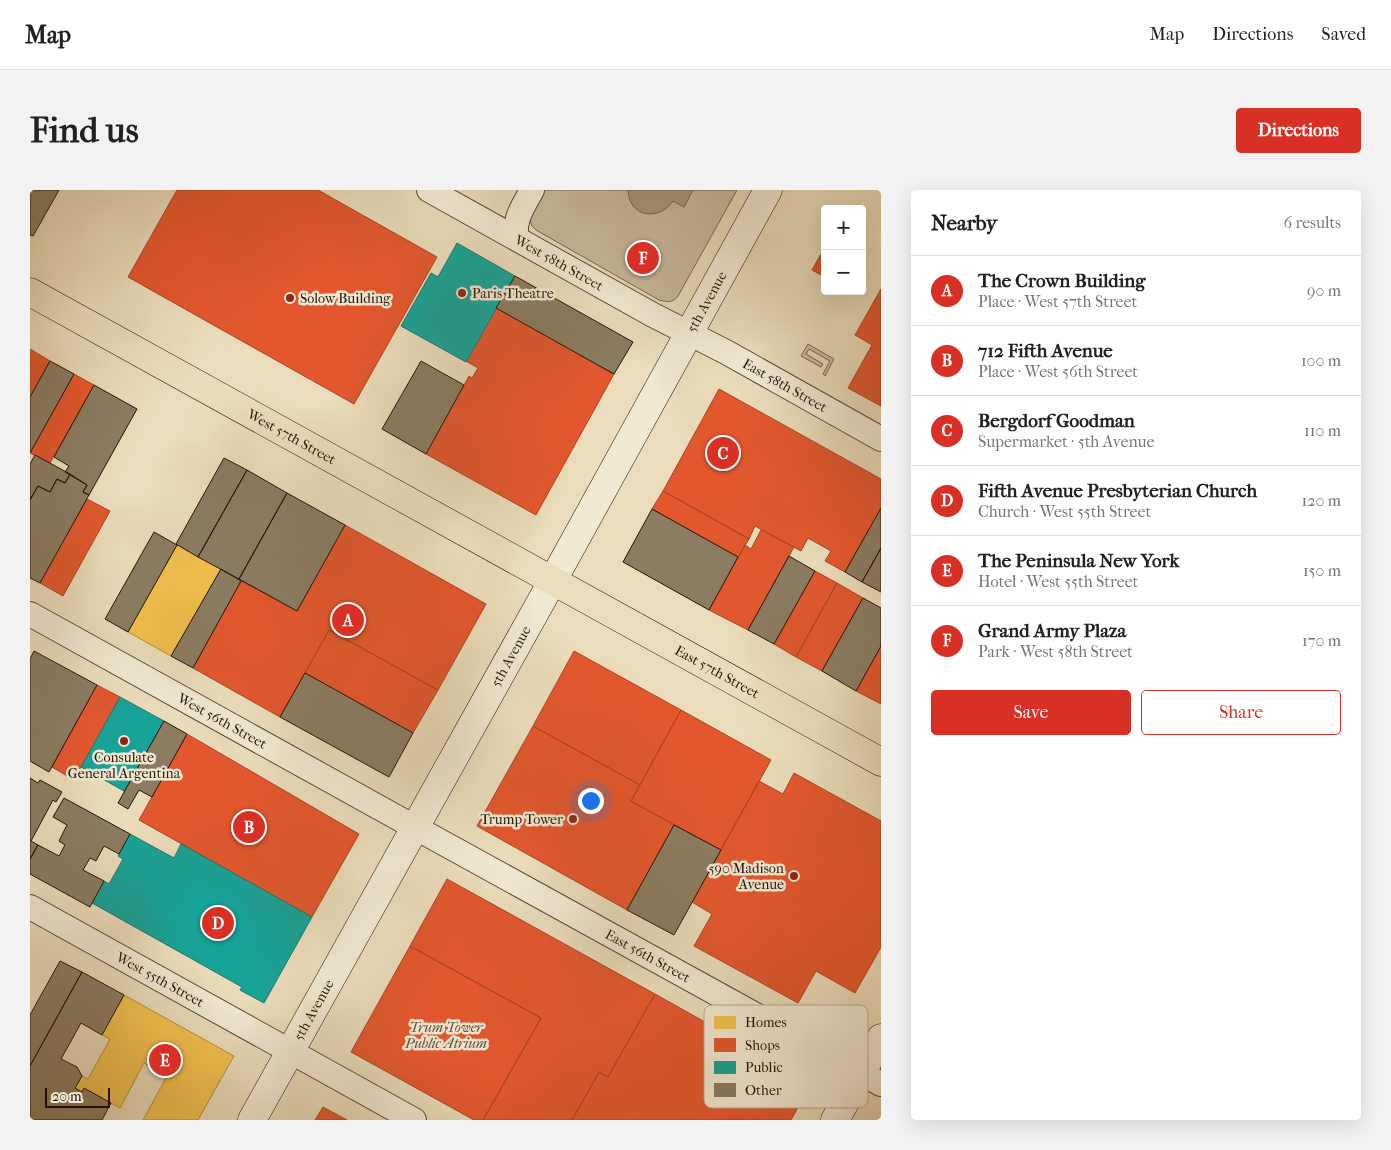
<!DOCTYPE html>
<html lang="en">
<head>
<meta charset="utf-8">
<style>
	:root { --surface:#fff; --page:#f2f2f2; --text:#202124; --muted:#757577; --line:#e0e0e0; --accent:#d93025 }
	body { margin:0; font-family:"IM FELL French Canon",serif; background:var(--page); color:var(--text) }
	.controls { position:absolute; right:15px; top:15px; display:grid; overflow:hidden; border-radius:5px; box-shadow:0 5px 20px #0002 }
	.controls button { width:45px; height:45px; display:grid; place-items:center; padding:0; border:0; border-bottom:1px solid var(--line); background:var(--surface); color:var(--text); font:25px sans-serif }
	.scale { position:absolute; left:15px; bottom:12px; width:65px; box-sizing:border-box; padding-left:5px; border:2px solid #241302; border-top:0; font-size:14px; line-height:18px; white-space:nowrap; color:#241302; -webkit-text-stroke:4px #f2e9d3; paint-order:stroke }
	.you { position:absolute; left:560px; top:610px; width:18px; height:18px; margin:-12px; border:4px solid #fff; border-radius:50%; background:#1a73e8; box-shadow:0 0 0 8px #1a73e833 }
	.badge { display:grid; place-items:center; width:32px; height:32px; border-radius:50%; background:var(--accent); color:#fff; font-size:16px; font-weight:700 }
	.pin { position:absolute; translate:-50% -50%; border:2px solid #fff; box-shadow:0 1px 5px #0006 }
	.list { margin:0; padding:0; list-style:none }
	h2 { display:flex; justify-content:space-between; align-items:center; height:65px; margin:0; padding:0 20px; font-size:21px }
	h2 small { font-size:16px; font-weight:400; color:var(--muted) }
	.list li { display:grid; grid-template-columns:32px 1fr auto; gap:15px; align-items:center; box-sizing:border-box; height:70px; padding:0 20px; border-top:1px solid var(--line) }
	.list b { display:block; font-size:19px; white-space:nowrap }
	.list p { margin:0; font-size:16px; white-space:nowrap; color:var(--muted) }
	.list em { font-size:16px; font-style:normal; color:var(--muted) }
	.actions { display:flex; gap:10px; padding:15px 20px }
	.actions a { flex:1; padding:11px 0; border:1px solid var(--accent); border-radius:5px; text-align:center; font-size:18px; color:var(--accent) }
	.actions .main { background:var(--accent); color:#fff }
	.map { position:relative; flex:none; width:851px; height:930px; overflow:hidden; border-radius:5px }
	header { display:flex; align-items:center; gap:30px; box-sizing:border-box; height:70px; padding:0 25px; background:var(--surface); border-bottom:1px solid var(--line) }
	header strong { font-size:24px }
	nav { display:flex; gap:28px; margin-inline-start:auto; font-size:18px }
	.intro { display:flex; align-items:center; justify-content:space-between; box-sizing:border-box; height:120px; padding:0 30px }
	h1 { margin:0; font-size:35px }
	.button { padding:12px 22px; border-radius:5px; background:var(--accent); color:#fff; font-size:18px; font-weight:700 }
	main { display:flex; gap:30px; padding:0 30px }
	aside { flex:1; background:var(--surface); border-radius:5px; box-shadow:0 5px 20px #0002 }
	.map>svg:first-child { display:block }
	.green { fill:#c9bb9c; stroke:#76674f }
	.water { fill:#a7987c; stroke:#73634b }
	.homes { fill:#f2c14e; stroke:#b48d37 }
	.shops { fill:#e4572e; stroke:#aa4321 }
	.public { fill:#17a398; stroke:#1b786b }
	.building { fill:#8b7c62; stroke:#241302 }
	.lines { fill:none; stroke-linecap:round; stroke-linejoin:round }
	.minor-casing { stroke:#564630; stroke-width:26 }
	.secondary-casing { stroke:#241302; stroke-width:29 }
	.primary-casing { stroke:#241302; stroke-width:29 }
	.minor { stroke:#f2e9d3; stroke-width:24 }
	.secondary { stroke:#f2e9d3; stroke-width:28 }
	.primary { stroke:#ebddbb; stroke-width:28 }
	.poi-dot { fill:#8f2418; stroke:#f2e9d3; stroke-width:2 }
	.labels { text-anchor:middle; stroke-width:5; stroke-linejoin:round; paint-order:stroke }
	.street-label { font-size:14px; fill:#241302; stroke:#f2e9d3 }
	.poi-label { font-size:14px; fill:#241302; stroke:#f2e9d3; text-anchor:start }
	.park-label { font-size:14px; font-style:italic; fill:#5e4e38; stroke:#f2e9d3 }
	.key { fill:#f2e9d3; stroke:#b4a994; stroke-width:1 }
	.key-label { font-size:14px; fill:#241302 }
</style>
</head>
<body>
<header>
<strong>Map</strong>
<nav><a>Map</a><a>Directions</a><a>Saved</a></nav>
</header>
<div class="intro"><h1>Find us</h1><a class="button">Directions</a></div>
<main>
<div class="map">
<svg width="851" height="930" viewBox="0 0 851 930">
	<rect width="100%" height="100%" fill="#ebddbb"/>
	<filter id="stains"><feTurbulence type="fractalNoise" baseFrequency=".004" numOctaves="4"/><feColorMatrix values="0 0 0 0 .2 0 0 0 0 .09 0 0 0 0 .02 0 0 0 .5 -.17"/></filter>
	<radialGradient id="worn" r=".72"><stop offset=".6" stop-color="#630" stop-opacity="0"/><stop offset="1" stop-color="#630" stop-opacity=".3"/></radialGradient>
	<path class="green" d="M513,0H707L648,106C643,113 637,112 629,110L506,40L502,36L499,28Z
		M778,154L804,169L795,186L793,184L800,171L779,159L776,164L793,174L791,177L771,166Z"/>
	<path class="water" d="M598,0H663L654,17L643,11C628,32 599,27 598,0Z"/>
	<path class="homes" d="M147,355L191,379L141,466L98,442Z
		M94,805L204,866L168,930H113L137,886L114,873L90,918L54,898L52,902L45,898L52,886L58,889L80,849L72,845Z"/>
	<path class="shops" d="M147,0H288L407,67L324,214L98,87Z
		M795,57V87L782,80Z
		M851,99V216L818,198L842,155L825,145Z
		M466,118L584,184L506,325L396,264L439,186L442,188L448,178L436,171Z
		M0,159L20,171L0,207Z
		M44,184L64,195L20,273L0,263Z
		M689,199L851,289V318L815,382L795,371L801,361L778,348L771,361L725,336L719,349L633,301Z
		M633,301L719,349L708,367L622,319Z
		M57,309L80,321L33,406L10,393Z
		M315,335L456,414L408,500L299,440L250,527L163,478L211,391L267,421Z
		M731,340L764,357L718,440L679,420L715,355L721,359Z
		M785,381L807,393L766,467L744,454Z
		M807,393L833,408L792,481L766,467Z
		M299,440L408,500L383,543L275,483Z
		M851,456V514L826,501Z
		M544,461L651,520L610,595L503,536Z
		M67,495L90,507L44,590L22,577Z
		M651,520L741,570L691,660L601,611Z
		M503,536L610,595L601,611L644,635L597,720L447,636Z
		M157,544L329,644L282,727L109,630Z
		M764,583L851,631V757L825,803L786,781L768,813L664,756L682,724L662,712L729,591L753,604Z
		M417,689L625,804L578,887L569,882L542,930H453L511,828L380,756Z
		M380,756L511,828L453,930H444L321,862Z
		M625,804L782,892L761,930H542L569,882L578,887Z
		M293,917L317,930H285Z"/>
	<path class="public" d="M427,53L485,86L436,172L371,136L401,83L408,87Z
		M90,507L134,531L94,601L51,577Z
		M100,644L144,668L151,654L282,727L234,813L210,800L212,797L62,713L74,691L79,694L93,669L88,666Z"/>
	<path class="building" d="M0,0H29L3,46L0,45Z
		M485,86L603,152L584,184L466,118Z
		M20,171L44,184L0,263V207Z
		M391,171L434,195L396,264L352,239Z
		M64,195L107,219L59,305L53,302L57,295L35,282L39,276L24,267Z
		M5,265L40,284L35,293L27,289L20,302L8,296L0,310V274Z
		M194,268L217,280L168,367L146,354Z
		M217,280L257,303L209,389L168,367Z
		M40,284L57,295L53,302L59,305L10,393L0,388V310L8,296L20,302L27,289L35,293Z
		M257,303L315,335L267,421L209,389Z
		M851,318V358L832,392L815,382Z
		M622,319L708,367L679,420L593,372Z
		M124,342L147,355L98,442L75,429Z
		M851,358V402L832,392Z
		M759,366L785,381L744,454L718,440Z
		M191,379L211,391L163,478L141,466Z
		M833,408L851,418V456L826,501L792,481Z
		M4,461L67,495L19,582L0,571V469Z
		M275,483L383,543L359,587L250,527Z
		M134,531L157,544L122,607L109,600L98,619L88,613Z
		M0,588L8,593L10,590L32,602L26,612L23,610L1,651L8,655L0,669Z
		M34,608L100,644L89,664L74,656L66,671L60,668L53,680L74,691L60,717L0,684V669L8,655L29,666L35,655L29,651L37,635L23,627Z
		M644,635L691,660L644,745L597,720Z
		M30,771L52,782L0,876V825Z
		M52,782L94,805L72,845L51,833L31,869L47,877L52,886L45,898L52,902L54,898L81,913L72,930H0V876Z"/>
	<g class="lines">
		<g class="minor-casing">
			<g id="minor">
				<path id="s1" d="M399,0L623,125L696,162L851,249"/>
				<path d="M486,48C484,28 493,17 502,0"/>
				<path id="s2" d="M0,424L386,638L851,894"/>
				<path id="s3" d="M0,717L384,930"/>
			</g>
		</g>
		<g class="secondary-casing">
			<g id="secondary">
				<path id="s4" d="M222,930L523,390L738,0"/>
				<path d="M805,930L851,848"/>
			</g>
		</g>
		<g class="primary-casing">
			<g id="primary">
				<path id="s5" d="M0,102L851,572"/>
			</g>
		</g>
		<use href="#minor" class="minor"/>
		<use href="#secondary" class="secondary"/>
		<use href="#primary" class="primary"/>
	</g>
	<g class="poi-dot">
		<circle cx="432" cy="103" r="5"/>
		<circle cx="260" cy="108" r="5"/>
		<circle cx="94" cy="551" r="5"/>
		<circle cx="543" cy="629" r="5"/>
		<circle cx="764" cy="686" r="5"/>
	</g>
	<g class="labels">
		<g class="street-label">
			<text dy="5" stroke="none"><textPath href="#s1" startOffset="149">West 58th Street</textPath></text>
			<text dy="5" stroke="none"><textPath href="#s4" startOffset="936">5th Avenue</textPath></text>
			<text dy="5" stroke="none"><textPath href="#s1" startOffset="406">East 58th Street</textPath></text>
			<text dy="5" stroke="none"><textPath href="#s5" startOffset="299">West 57th Street</textPath></text>
			<text dy="5" stroke="none"><textPath href="#s4" startOffset="531">5th Avenue</textPath></text>
			<text dy="5" stroke="none"><textPath href="#s5" startOffset="785">East 57th Street</textPath></text>
			<text dy="5" stroke="none"><textPath href="#s2" startOffset="220">West 56th Street</textPath></text>
			<text dy="5" stroke="none"><textPath href="#s2" startOffset="706">East 56th Street</textPath></text>
			<text dy="5" stroke="none"><textPath href="#s3" startOffset="149">West 55th Street</textPath></text>
			<text dy="5" stroke="none"><textPath href="#s4" startOffset="126">5th Avenue</textPath></text>
		</g>
		<g class="poi-label">
			<text x="442" y="108">Paris Theatre</text>
			<text x="270" y="113">Solow Building</text>
			<text x="94" y="572" text-anchor="middle">Consulate<tspan x="94" dy="16">General Argentina</tspan></text>
			<text x="533" y="634" text-anchor="end">Trump Tower</text>
			<text x="754" y="683" text-anchor="end">590 Madison<tspan x="754" dy="16">Avenue</tspan></text>
		</g>
		<g class="park-label">
			<text x="416" y="842">Trum Tower<tspan x="416" dy="16">Public Atrium</tspan></text>
		</g>
	</g>
	<rect x="674" y="815" width="164" height="103" rx="8" class="key"/>
	<rect x="684" y="826" width="22" height="13" fill="#f2c14e"/>
	<rect x="684" y="848" width="22" height="14" fill="#e4572e"/>
	<rect x="684" y="871" width="22" height="13" fill="#17a398"/>
	<rect x="684" y="893" width="22" height="14" fill="#8b7c62"/>
	<g class="key-label">
		<text x="715" y="837">Homes</text>
		<text x="715" y="860">Shops</text>
		<text x="715" y="882">Public</text>
		<text x="715" y="905">Other</text>
	</g>
	<rect width="100%" height="100%" filter="url(#stains)"/>
	<rect width="100%" height="100%" fill="url(#worn)"/>
</svg>
<div class="controls">
<button>+</button>
<button>−</button>
</div>
<div class="scale">20 m</div>
<div class="you"></div>
<div class="pin badge" style="left:318px;top:430px">A</div>
<div class="pin badge" style="left:219px;top:637px">B</div>
<div class="pin badge" style="left:693px;top:263px">C</div>
<div class="pin badge" style="left:188px;top:733px">D</div>
<div class="pin badge" style="left:135px;top:870px">E</div>
<div class="pin badge" style="left:613px;top:68px">F</div>
</div>
<aside>
<h2>Nearby<small>6 results</small></h2>
<ul class="list">
<li><span class="badge">A</span><div><b>The Crown Building</b><p>Place · West 57th Street</p></div><em>90 m</em></li>
<li><span class="badge">B</span><div><b>712 Fifth Avenue</b><p>Place · West 56th Street</p></div><em>100 m</em></li>
<li><span class="badge">C</span><div><b>Bergdorf Goodman</b><p>Supermarket · 5th Avenue</p></div><em>110 m</em></li>
<li><span class="badge">D</span><div><b>Fifth Avenue Presbyterian Church</b><p>Church · West 55th Street</p></div><em>120 m</em></li>
<li><span class="badge">E</span><div><b>The Peninsula New York</b><p>Hotel · West 55th Street</p></div><em>150 m</em></li>
<li><span class="badge">F</span><div><b>Grand Army Plaza</b><p>Park · West 58th Street</p></div><em>170 m</em></li>
</ul>
<div class="actions"><a class="main">Save</a><a>Share</a></div>
</aside>
</main>
</body>
</html>
